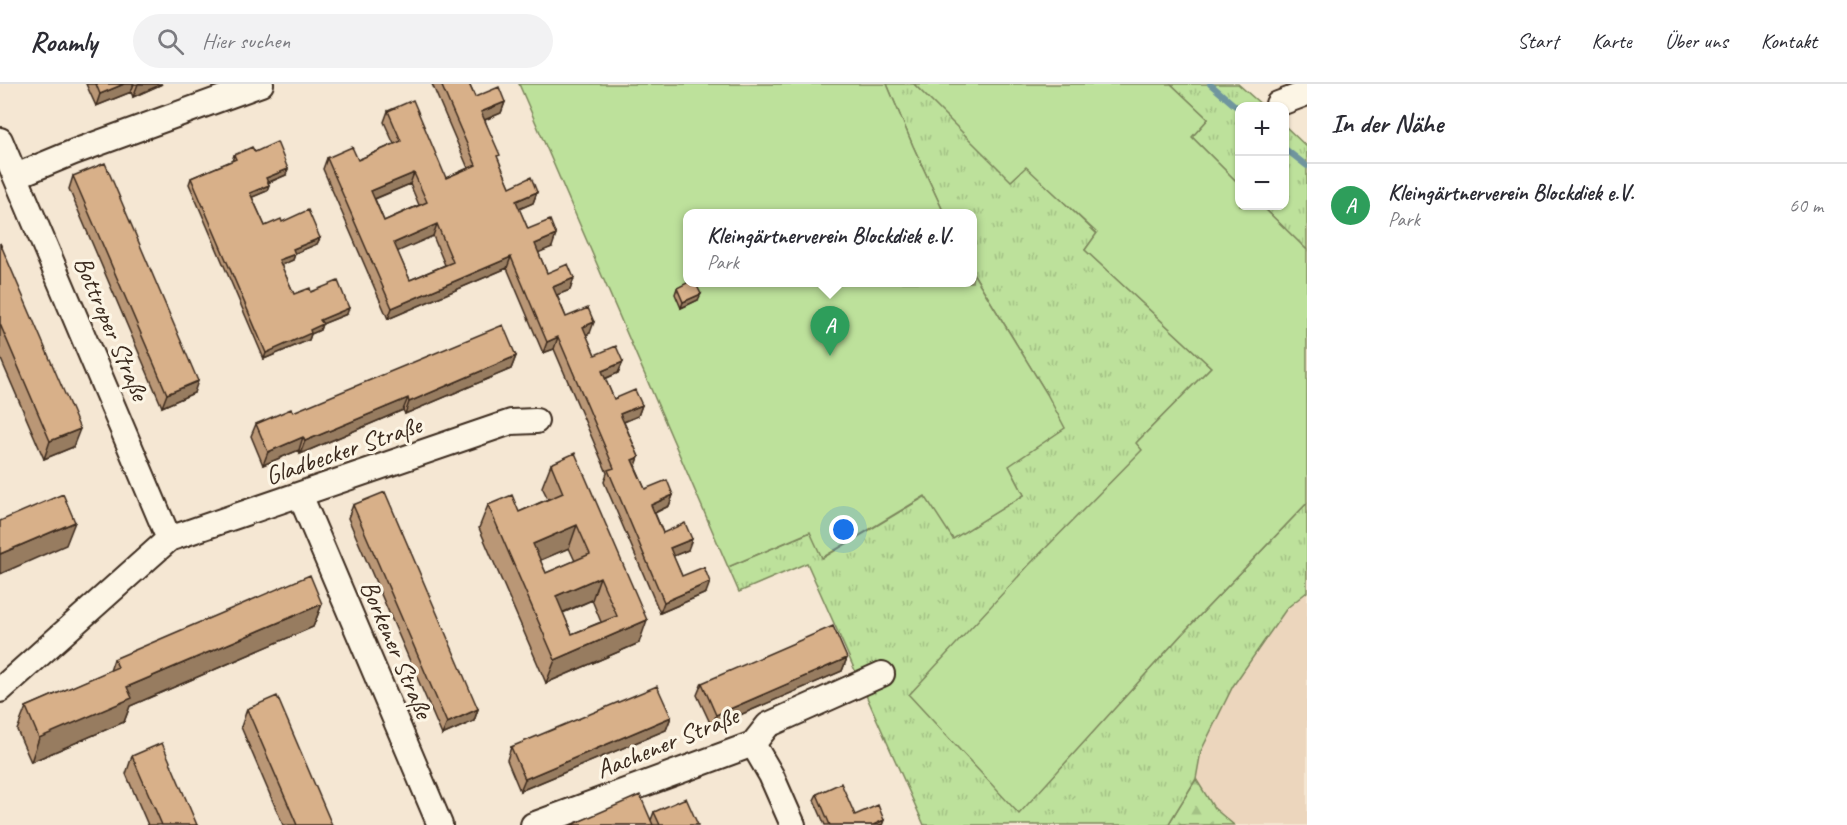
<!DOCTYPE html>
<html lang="de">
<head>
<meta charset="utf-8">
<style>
	:root { --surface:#fff; --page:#f2f2f3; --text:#2b2b33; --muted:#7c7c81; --line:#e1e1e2; --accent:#ea580c }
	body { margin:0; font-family:Caveat,sans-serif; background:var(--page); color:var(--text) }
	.controls { position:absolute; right:18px; top:18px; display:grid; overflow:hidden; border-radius:12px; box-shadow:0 2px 4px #0004 }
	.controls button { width:54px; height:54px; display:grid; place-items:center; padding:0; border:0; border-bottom:2px solid var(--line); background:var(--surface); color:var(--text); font:30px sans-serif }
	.you { position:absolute; left:844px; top:446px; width:21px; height:21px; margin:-15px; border:4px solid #fff; border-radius:50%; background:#1a73e8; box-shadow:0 0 0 9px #1a73e833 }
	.badge { display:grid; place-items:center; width:39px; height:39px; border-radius:50%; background:var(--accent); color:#fff; font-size:20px; font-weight:700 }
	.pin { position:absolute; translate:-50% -50px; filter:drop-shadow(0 2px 3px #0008) }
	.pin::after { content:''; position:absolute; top:32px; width:21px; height:18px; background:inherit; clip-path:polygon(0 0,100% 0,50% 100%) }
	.popup { position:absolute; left:683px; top:125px; width:294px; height:78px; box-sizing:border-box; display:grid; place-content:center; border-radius:12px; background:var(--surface); filter:drop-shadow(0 2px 4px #0005); font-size:20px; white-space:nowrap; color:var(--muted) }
	.popup b { font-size:22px; color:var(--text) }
	.popup::after { content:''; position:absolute; left:50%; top:100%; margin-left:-12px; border:12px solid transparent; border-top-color:var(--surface) }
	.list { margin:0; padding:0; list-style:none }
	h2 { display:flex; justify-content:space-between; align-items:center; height:78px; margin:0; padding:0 24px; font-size:26px }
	h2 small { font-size:20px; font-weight:400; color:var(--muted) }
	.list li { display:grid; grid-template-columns:39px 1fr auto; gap:18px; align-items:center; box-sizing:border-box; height:84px; padding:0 24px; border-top:2px solid var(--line) }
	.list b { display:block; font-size:22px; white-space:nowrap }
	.list p { margin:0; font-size:20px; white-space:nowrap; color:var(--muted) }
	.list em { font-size:20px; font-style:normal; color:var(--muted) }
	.icon { flex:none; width:33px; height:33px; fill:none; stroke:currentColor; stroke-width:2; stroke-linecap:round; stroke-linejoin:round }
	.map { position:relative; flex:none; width:1307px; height:741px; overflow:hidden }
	header { display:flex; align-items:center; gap:36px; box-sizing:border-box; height:84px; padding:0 30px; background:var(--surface); border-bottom:2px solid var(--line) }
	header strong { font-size:28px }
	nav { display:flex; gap:33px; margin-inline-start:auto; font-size:21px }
	.search { width:420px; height:54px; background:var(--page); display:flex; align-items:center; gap:15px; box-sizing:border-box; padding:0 21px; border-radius:33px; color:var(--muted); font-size:22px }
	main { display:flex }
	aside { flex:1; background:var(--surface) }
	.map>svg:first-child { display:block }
	.built { fill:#ecd6bd }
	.forest { fill:url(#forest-firs); stroke:#7c865c; stroke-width:1.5 }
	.park { fill:url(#park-tufts); stroke:#7c865c; stroke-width:1.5 }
	.garden { fill:#bde19b; stroke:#7c865c; stroke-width:1.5 }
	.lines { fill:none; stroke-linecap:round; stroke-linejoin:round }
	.stream { stroke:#6f959e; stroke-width:6 }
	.street-casing { stroke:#3b2a1e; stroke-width:28 }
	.street { stroke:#fcf5e5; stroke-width:24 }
	.wall { fill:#ba9776; stroke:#3b2a1e; stroke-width:1.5; fill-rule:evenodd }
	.shaded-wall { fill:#977b60; stroke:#3b2a1e; stroke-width:1.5 }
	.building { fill:#d8b089; stroke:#3b2a1e; stroke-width:1.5; fill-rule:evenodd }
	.labels { text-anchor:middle; stroke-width:6; stroke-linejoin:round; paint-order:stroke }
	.street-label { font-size:26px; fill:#3b2a1e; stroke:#fcf5e5 }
</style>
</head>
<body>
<header>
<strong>Roamly</strong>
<div class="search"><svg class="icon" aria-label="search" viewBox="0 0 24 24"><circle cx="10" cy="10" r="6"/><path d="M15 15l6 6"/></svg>Hier suchen</div>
<nav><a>Start</a><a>Karte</a><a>Über uns</a><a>Kontakt</a></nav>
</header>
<main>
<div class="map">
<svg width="1307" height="741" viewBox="0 0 1307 741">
	<defs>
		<pattern id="forest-firs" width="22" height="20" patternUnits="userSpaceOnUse" patternTransform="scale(1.5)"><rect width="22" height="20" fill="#bde19b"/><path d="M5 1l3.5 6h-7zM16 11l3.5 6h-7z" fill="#a3c185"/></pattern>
		<pattern id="park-tufts" width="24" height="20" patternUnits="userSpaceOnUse" patternTransform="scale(1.5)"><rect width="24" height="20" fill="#bde19b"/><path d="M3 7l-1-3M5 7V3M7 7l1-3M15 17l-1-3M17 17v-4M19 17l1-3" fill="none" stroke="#a3c185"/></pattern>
	</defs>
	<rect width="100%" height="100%" fill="#f5e7d3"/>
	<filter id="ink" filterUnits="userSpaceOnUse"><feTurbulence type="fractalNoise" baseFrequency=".0167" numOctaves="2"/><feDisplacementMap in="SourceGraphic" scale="12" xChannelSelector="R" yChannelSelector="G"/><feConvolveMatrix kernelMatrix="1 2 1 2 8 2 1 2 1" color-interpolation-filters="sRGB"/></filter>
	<g filter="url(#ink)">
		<path class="built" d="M1307,508V741H1234L1214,724L1196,695L1201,667L1233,602L1287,524Z"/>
		<path class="forest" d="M1196,695L1214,724L1234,741H1171L1169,739Z"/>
		<path class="park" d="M887,0H914L1012,96L1026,82L1097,150L1085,166L1211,283L1137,358L1143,366L1029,482L910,611L1019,729L1182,550L1307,419V508L1287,524L1233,602L1201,667L1196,695L1168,741H924L807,479L739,508L728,483L811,448L823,474L926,412L953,454L1024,411L1009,382L1047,310L973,189L972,130L944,129L913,62Z
			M1171,0H1238L1263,22H1240L1239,100L1192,53L1208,35Z
			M1285,42L1307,63V166L1262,122H1284Z"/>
		<path class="garden" d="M519,0H887L913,62L944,129L688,130V198H972L973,189L1047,310L1065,344L1009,382L1024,411L953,455L925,412L822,474L810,448L728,483Z
			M914,0H1171L1208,35L1192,53L1239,100L1240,122H1262L1307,166V419L1182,550L1019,730L909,611L1028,482L1142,366L1136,359L1211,283L1085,166L1097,149L1026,83L1011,97Z"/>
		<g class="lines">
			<path class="stream" d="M1210,0L1240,26
				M1284,64L1307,82"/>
			<g class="street-casing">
				<path id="street" d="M1278,20L1307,9
					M0,56L169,455
					M16,92L74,68L261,0
					M300,411L440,741
					M0,606L169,455L511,338L536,337
					M753,660L771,691L793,741
					M533,741L753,660L768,641L882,590"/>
			</g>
			<use href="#street" class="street"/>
		</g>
		<path class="wall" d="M86,0H162L133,13L131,8L96,22Z
			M432,0H469L475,13L505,18L501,29L485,36L498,76L510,103L537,108L533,119L519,125L528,145L552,163L538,168L547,189L574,194L570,206L557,211L566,233L590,249L586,251L595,271L623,278L618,289L605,295L614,315L642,321L638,332L624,338L639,373L635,383L645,405L673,411L669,422L655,429L663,449L688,466L673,472L682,492L706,509L660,529L604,398L607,389L554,265L543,269L507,184L388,235L323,85L327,74L358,76L394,60L384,38L388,27L446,94L468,84ZM410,100L419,121L384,137L375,115ZM433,152L445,181L410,196L397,167Z
			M255,68L286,91L268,99L267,107L252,113L265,142L282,138L320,154L317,160L295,169L293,176L281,181L294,210L311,208L347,230L322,240L320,246L311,250L309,256L264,275L189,100L191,94L232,77L234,71Z
			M73,92L194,309L162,323L69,105Z
			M0,159L73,363L44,375L0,273Z
			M677,204L698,216L681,224L675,210Z
			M516,272L511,285L405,330L403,326L300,370L299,366L263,381L251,352L256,340L293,328Z
			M551,380L639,559L546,599L479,444L488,421L519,428L548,415L542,403ZM569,464L575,477L546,489L540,476ZM592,516L601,538L572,550L563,529Z
			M353,421L478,625L474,637L442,651L348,434Z
			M322,520L313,543L130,622L124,638L31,678L17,646L26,623L110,587L114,575Z
			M847,574L842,587L712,643L697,611L702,599Z
			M247,625L332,741H283L241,643Z
			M671,633L666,646L520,707L507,676L511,663Z
			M132,672L197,741H148L126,690Z
			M817,710L855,731L884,736L882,741H825L814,716Z
			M654,728L698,741H571L651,736Z"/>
		<path class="shaded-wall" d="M124,0H134L131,8L96,22L100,10Z
			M138,0H162L133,13Z
			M505,18L501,29L477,39L481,28Z
			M288,85L286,91L264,100L266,94Z
			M414,89L410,100L367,118L371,107Z
			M269,101L267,107L248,115L250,109Z
			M537,108L533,119L512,128L516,117Z
			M437,140L433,152L390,171L394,159Z
			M556,151L552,163L531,172L535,160Z
			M320,154L317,160L291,171L293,165Z
			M295,170L293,176L277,183L279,176Z
			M511,173L507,184L388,235L392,224Z
			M574,194L570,206L549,214L553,203Z
			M701,210L698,216L681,224L683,218Z
			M349,224L347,230L322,240L320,246L311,250L309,256L264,275L266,269L310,246L320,236Z
			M594,238L590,249L579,254L583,243Z
			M558,253L554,265L543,269L547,258Z
			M516,272L511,285L405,330L409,318Z
			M623,278L618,289L597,298L602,287Z
			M198,297L194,309L162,323L167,310Z
			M408,314L403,326L300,370L305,357Z
			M642,321L638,332L616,341L620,330Z
			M80,345L73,363L44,375L50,357Z
			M303,353L299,366L263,381L268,368Z
			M639,373L635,385L632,376Z
			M673,411L669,422L647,432L651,421Z
			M75,438L66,461L0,490V470Z
			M577,441L569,464L525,483L533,460Z
			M692,455L688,466L666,475L670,464Z
			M600,493L592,516L547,535L556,512Z
			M710,498L706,509L660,529L664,518Z
			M322,520L313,543L130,622L124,638L31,678L39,654L127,603Z
			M647,536L639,559L546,599L555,576Z
			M847,574L842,587L712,643L716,631Z
			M478,625L474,637L442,651L447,639Z
			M671,633L666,646L520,707L525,695Z
			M884,736L882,741H873Z"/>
		<path class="building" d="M96,0H124L100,10Z
			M441,0H469L475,13L499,3L505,18L481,28L500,71L497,72L510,103L531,93L537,108L516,117L528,145L550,136L556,151L535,160L547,189L568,180L574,194L553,203L566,233L588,224L594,238L583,243L595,271L616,262L623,278L602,287L614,315L635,306L642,321L620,330L639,373L632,376L645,405L667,396L673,411L651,421L663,449L685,439L692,455L670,464L682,492L704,483L710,498L664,518L608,386L614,384L558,253L547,258L511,173L392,224L327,74L352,63L358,76L401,57L388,27L413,16L446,94L476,81ZM414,89L427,118L384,137L371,107ZM437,140L453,178L410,196L394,159Z
			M277,58L288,85L266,94L269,101L250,109L265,142L281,135L282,138L308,126L320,154L293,165L295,170L279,176L294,210L310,204L311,208L338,197L349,224L320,236L323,240L310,246L311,249L266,269L191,94L236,75L234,71L252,63L255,68Z
			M105,79L198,297L167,310L73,92Z
			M0,159L80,345L50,357L0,240Z
			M689,198H695L701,210L683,218L677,204Z
			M503,241L516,272L409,318L408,314L305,357L303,353L268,368L256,340L291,325L293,328Z
			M575,369L647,536L555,576L488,421L512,411L519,428L563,409L551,380ZM577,441L590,470L546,489L533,460ZM600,493L617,532L572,550L556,512Z
			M385,408L478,625L447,639L353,421Z
			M63,410L75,438L0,470V437Z
			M310,491L322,520L127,603L132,614L39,654L26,623L118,583L114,575Z
			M833,542L847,574L716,631L702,599Z
			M657,602L671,633L525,695L511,663Z
			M277,612L332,741H297L247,625Z
			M162,659L197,741H162L132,672Z
			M841,699L855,731L878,721L884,736L873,741H830L817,710Z
			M640,711L653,741H571Z
			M686,714L698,741H660L654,728Z"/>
	</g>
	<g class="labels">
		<g class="street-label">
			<text transform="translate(112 244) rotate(67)" y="9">Bottroper Straße</text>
			<text transform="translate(343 366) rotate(-19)" y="9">Gladbecker Straße</text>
			<text transform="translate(397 565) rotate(67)" y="9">Borkener Straße</text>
			<text transform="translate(667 658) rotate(-22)" y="9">Aachener Straße</text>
		</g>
	</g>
</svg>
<div class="controls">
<button>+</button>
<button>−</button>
</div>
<div class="you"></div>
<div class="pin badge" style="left:830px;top:272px;background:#2e9e5b">A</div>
<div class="popup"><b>Kleingärtnerverein Blockdiek e.V.</b>Park</div>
</div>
<aside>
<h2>In der Nähe<small></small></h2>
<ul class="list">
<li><span class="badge" style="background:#2e9e5b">A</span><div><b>Kleingärtnerverein Blockdiek e.V.</b><p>Park</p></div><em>60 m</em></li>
</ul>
</aside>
</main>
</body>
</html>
